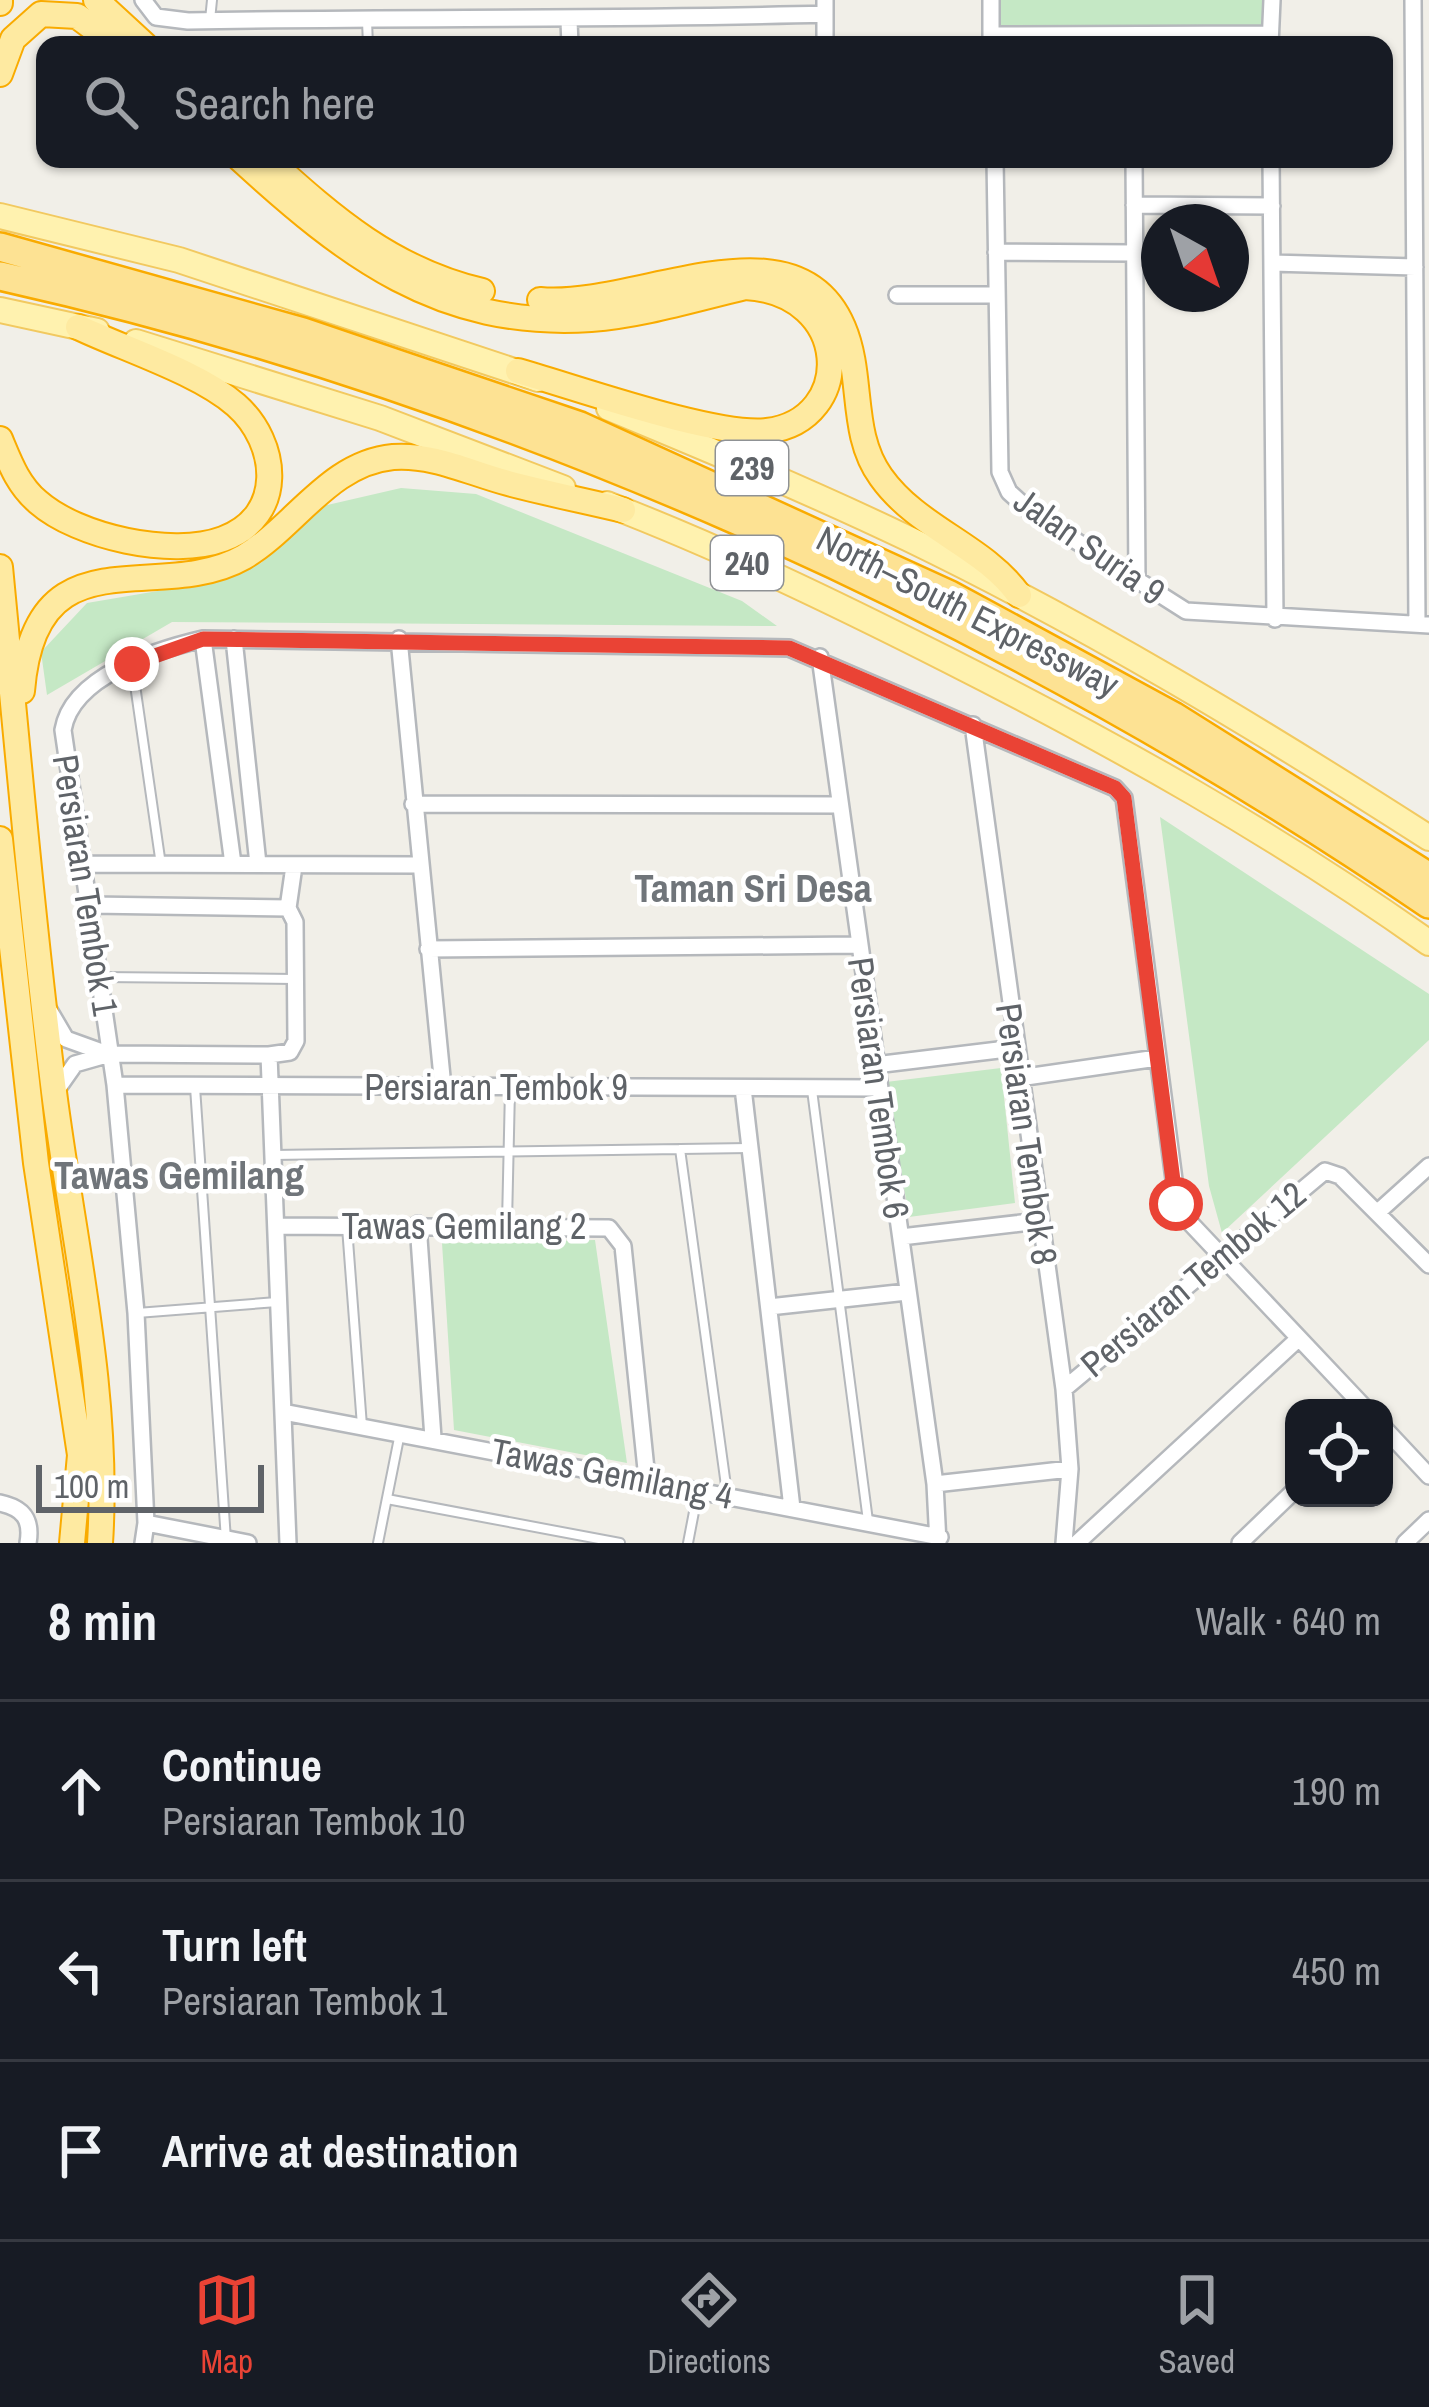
<!DOCTYPE html>
<html lang="en">
<head>
<meta charset="utf-8">
<style>
	:root { --surface:#171b24; --page:#20242c; --text:#f1f3f6; --muted:#9ea1a6; --line:#363941; --accent:#ea4335 }
	body { margin:0; font-family:"Archivo Narrow",sans-serif; background:var(--page); color:var(--text) }
	.controls { position:absolute; right:36px; bottom:36px; display:grid; overflow:hidden; border-radius:24px; box-shadow:0 3px 9px #0004 }
	.controls button { width:108px; height:108px; display:grid; place-items:center; padding:0; border:0; border-bottom:3px solid var(--line); background:var(--surface); color:var(--text); font:60px sans-serif }
	.compass { position:absolute; left:1141px; top:204px; width:108px; height:108px; border-radius:50%; background:var(--surface); box-shadow:0 3px 9px #0004; rotate:140deg }
	.scale { position:absolute; left:36px; bottom:30px; width:228px; box-sizing:border-box; padding-left:12px; border:6px solid #5f6368; border-top:0; font-size:33px; line-height:42px; white-space:nowrap; color:#5f6368; -webkit-text-stroke:9px #fff; paint-order:stroke }
	.stop { position:absolute; width:36px; height:36px; margin:-27px; border:9px solid #ea4335; border-radius:50%; background:#fff }
	.stop.end { background:#ea4335; border-color:#fff; box-shadow:0 3px 12px #0008 }
	.list { margin:0; padding:0; list-style:none }
	h2 { display:flex; justify-content:space-between; align-items:center; height:156px; margin:0; padding:0 48px; font-size:51px }
	h2 small { font-size:39px; font-weight:400; color:var(--muted) }
	.list li { display:grid; grid-template-columns:78px 1fr auto; gap:36px; align-items:center; box-sizing:border-box; height:180px; padding:0 48px; border-top:3px solid var(--line) }
	.list b { display:block; font-size:45px; white-space:nowrap }
	.list p { margin:0; font-size:39px; white-space:nowrap; color:var(--muted) }
	.list em { font-size:39px; font-style:normal; color:var(--muted) }
	.icon { flex:none; width:66px; height:66px; fill:none; stroke:currentColor; stroke-width:2; stroke-linecap:round; stroke-linejoin:round }
	.map { position:relative; flex:none; width:1429px; height:1543px; overflow:hidden }
	.search { position:absolute; background:var(--surface); box-shadow:0 3px 9px #0004; left:36px; right:36px; top:36px; height:132px; display:flex; align-items:center; gap:30px; box-sizing:border-box; padding:0 42px; border-radius:24px; color:var(--muted); font-size:45px }
	.sheet { height:696px; background:var(--surface) }
	nav { display:flex; justify-content:space-around; align-items:center; box-sizing:border-box; height:168px; border-top:3px solid var(--line); background:var(--surface); font-size:33px; color:var(--muted) }
	nav a { display:grid; justify-items:center; gap:6px }
	nav .on { color:var(--accent) }
	.map>svg:first-child { display:block }
	.green { fill:#c5e8c5 }
	.lines { fill:none; stroke-linecap:round; stroke-linejoin:round }
	.service-casing { stroke:#b5b8bc; stroke-width:12 }
	.minor-casing { stroke:#b5b8bc; stroke-width:20 }
	.primary-casing { stroke:#f2c960; stroke-width:28 }
	.trunk-casing { stroke:#f9ab00; stroke-width:28 }
	.motorway-casing { stroke:#f9ab00; stroke-width:32 }
	.service { stroke:#fff; stroke-width:8 }
	.minor { stroke:#fff; stroke-width:15 }
	.primary { stroke:#fff2af; stroke-width:24 }
	.trunk { stroke:#feeaa1; stroke-width:24 }
	.motorway { stroke:#fde293; stroke-width:27 }
	.route { stroke:#ea4335; stroke-width:15 }
	.labels { text-anchor:middle; stroke-width:9; stroke-linejoin:round; paint-order:stroke }
	.shield { fill:#fff; stroke:#8f9295; stroke-width:3 }
	.shield-label { font-size:33px; font-weight:bold; fill:#5f6368 }
	.street-label { font-size:36px; fill:#5f6368; stroke:#fff }
	.neighbourhood-label { font-size:39px; font-weight:bold; fill:#70757a; stroke:#fff }
</style>
</head>
<body>
<div class="map">
<svg width="1429" height="1543" viewBox="0 0 1429 1543">
	<rect width="100%" height="100%" fill="#f1efe8"/>
	<path class="green" d="M998,0H1264V26L1001,27Z
		M401,488L476,494L742,601L777,626L172,622L47,695L41,652L87,603L193,585L261,563L323,506Z
		M1160,817L1429,994V1040L1222,1233L1209,1186Z
		M1001,1068L1015,1203L909,1217L886,1082Z
		M595,1240L627,1463L454,1430L442,1243Z"/>
	<g class="lines">
		<g class="service-casing">
			<path id="service" d="M210,20L212,0
				M367,21L368,45
				M132,664L161,865
				M101,977L295,979
				M195,1087L226,1540
				M812,1090L868,1521
				M680,1149L727,1493
				M273,1155L749,1148
				M507,1223L510,1089
				M347,1227L362,1426
				M137,1313L277,1302
				M387,1499L620,1543
				M378,1543L400,1433
				M688,1543L698,1491"/>
		</g>
		<g class="minor-casing">
			<path id="minor" d="M143,0L156,17L188,21C400,17 612,20 825,14
				M825,0V45
				M991,0V42
				M1413,0L1417,624
				M569,21L570,45
				M991,35L1270,34
				M1270,45L1272,0
				M995,159L1000,472L1009,492L1032,513L1186,611L1429,625
				M1134,159L1137,582
				M1271,159L1275,619
				M1134,205L1272,206
				M996,252L1133,253
				M1272,263L1415,267
				M897,295H995
				M203,639L233,864
				M234,639L258,864
				M399,639L443,1087
				M820,657L935,1484L938,1543
				M973,725L1064,1389L1070,1469L1064,1543
				M413,804L840,805
				M85,864L419,865
				M91,905L288,908L295,922L296,1041L290,1052L269,1055
				M288,908L294,866
				M428,949L858,945
				M49,1010L66,1039L102,1052
				M875,1065L1015,1048
				M1019,1078L1157,1058
				M115,1085L878,1088
				M743,1088L792,1508
				M56,1091L75,1064L110,1054L269,1055L288,1543
				M1378,1212L1429,1166
				M418,1224L433,1438
				M276,1226L609,1228L623,1246L647,1479
				M901,1237L1039,1221
				M769,1307L907,1292
				M1064,1389L1325,1171L1340,1176L1429,1265
				M283,1412L940,1537
				M1384,1428L1429,1476
				M935,1484L1070,1469
				M0,1503C24,1508 32,1520 28,1543
				M146,1523L248,1543
				M143,1543L146,1523L136,1313L115,1085L63,730C72,676 156,650 203,639L789,648L1115,788L1124,798L1178,1210L1365,1408
				M1077,1543L1298,1339
				M1240,1543L1294,1491
				M1405,1543L1429,1520"/>
		</g>
		<g class="primary-casing">
			<path id="primary" d="M0,216L179,260L538,379
				M0,310L97,331
				M136,342L380,418L563,488
				M609,408C710,450 811,492 909,539C1089,626 1261,730 1429,838
				M607,504C724,549 837,604 948,660C1114,744 1277,835 1429,943"/>
		</g>
		<g class="trunk-casing">
			<path id="trunk" d="M96,0L145,45
				M0,3V0
				M0,74L13,39L41,14L77,16L116,45
				M240,159C345,255 439,329 591,319C643,315 694,299 745,287C852,293 856,420 767,431C715,437 575,387 518,371
				M268,159C334,219 393,270 482,291
				M540,300C636,309 795,214 843,327C864,376 849,433 881,477C918,529 983,545 1019,595
				M0,439C10,463 18,485 38,502C78,537 172,558 223,539C286,516 279,443 236,405C198,372 124,349 78,327
				M0,567C17,742 32,917 54,1092C73,1241 110,1392 100,1543
				M22,691C35,528 158,606 244,557C295,527 329,463 393,457C433,454 470,473 508,483C546,493 585,501 623,510
				M0,839L36,1163L80,1455L72,1543"/>
		</g>
		<g class="motorway-casing">
			<path id="motorway" d="M0,247L303,332L580,426L950,595L1173,716L1429,877
				M0,276C508,390 999,612 1429,904"/>
		</g>
		<use href="#service" class="service"/>
		<use href="#minor" class="minor"/>
		<use href="#primary" class="primary"/>
		<use href="#trunk" class="trunk"/>
		<use href="#motorway" class="motorway"/>
	</g>
	<g class="lines">
		<path class="route" d="M132,664L203,639L789,648L1115,788L1124,798L1176,1204"/>
	</g>
	<g class="labels">
		<g class="shield">
			<rect x="716" y="441" width="72" height="54" rx="9"/>
			<rect x="711" y="536" width="72" height="54" rx="9"/>
		</g>
		<g class="shield-label">
			<text x="752" y="480">239</text>
			<text x="747" y="575">240</text>
		</g>
		<g class="street-label">
			<text transform="translate(1090 546) rotate(35)" y="13">Jalan Suria 9</text>
			<text transform="translate(968 611) rotate(27)" y="13">North–South Expressway</text>
			<text transform="translate(86 885) rotate(81)" y="13">Persiaran Tembok 1</text>
			<text x="496" y="1100">Persiaran Tembok 9</text>
			<text transform="translate(879 1088) rotate(82)" y="13">Persiaran Tembok 6</text>
			<text transform="translate(1027 1134) rotate(82)" y="13">Persiaran Tembok 8</text>
			<text x="464" y="1239">Tawas Gemilang 2</text>
			<text transform="translate(1193 1279) rotate(-40)" y="13">Persiaran Tembok 12</text>
			<text transform="translate(612 1473) rotate(11)" y="13">Tawas Gemilang 4</text>
		</g>
		<g class="neighbourhood-label">
			<text x="753" y="902">Taman Sri Desa</text>
			<text x="179" y="1189">Tawas Gemilang</text>
		</g>
	</g>
</svg>
<div class="controls">
<button><svg class="icon" aria-label="locate" viewBox="0 0 24 24"><circle cx="12" cy="12" r="6"/><path d="M12 2v4M12 18v4M2 12h4M18 12h4"/></svg></button>
</div>
<svg class="compass" viewBox="-18 -18 36 36"><path d="M0-13l5 13h-10z" fill="#e53935"/><path d="M0 13l5-13h-10z" fill="#9ea1a6"/></svg>
<div class="scale">100 m</div>
<div class="stop" style="left:1176px;top:1204px"></div>
<div class="stop end" style="left:132px;top:664px"></div>
<div class="search"><svg class="icon" aria-label="search" viewBox="0 0 24 24"><circle cx="10" cy="10" r="6"/><path d="M15 15l6 6"/></svg>Search here</div>
</div>
<section class="sheet">
<h2>8 min<small>Walk · 640 m</small></h2>
<ul class="list">
<li><svg class="icon" aria-label="ahead" viewBox="0 0 24 24"><path d="M12 20V5M6 11l6-6 6 6"/></svg><div><b>Continue</b><p>Persiaran Tembok 10</p></div><em>190 m</em></li>
<li><svg class="icon" aria-label="left" viewBox="0 0 24 24"><path d="M17 20v-9H6M10 6l-5 5 5 5"/></svg><div><b>Turn left</b><p>Persiaran Tembok 1</p></div><em>450 m</em></li>
<li><svg class="icon" aria-label="arrive" viewBox="0 0 24 24"><path d="M6 21V4h12l-3 4 3 4H6"/></svg><div><b>Arrive at destination</b></div></li>
</ul>
</section>
<nav>
<a class="on"><svg class="icon" aria-label="map" viewBox="0 0 24 24"><path d="M3 6l6-2 6 2 6-2v14l-6 2-6-2-6 2zM9 4v14M15 6v14"/></svg>Map</a>
<a><svg class="icon" aria-label="directions" viewBox="0 0 24 24"><path d="M12 3l9 9-9 9-9-9zM9 14v-3h6M13 9l2 2-2 2"/></svg>Directions</a>
<a><svg class="icon" aria-label="saved" viewBox="0 0 24 24"><path d="M7 4h10v16l-5-4-5 4z"/></svg>Saved</a>
</nav>
</body>
</html>
